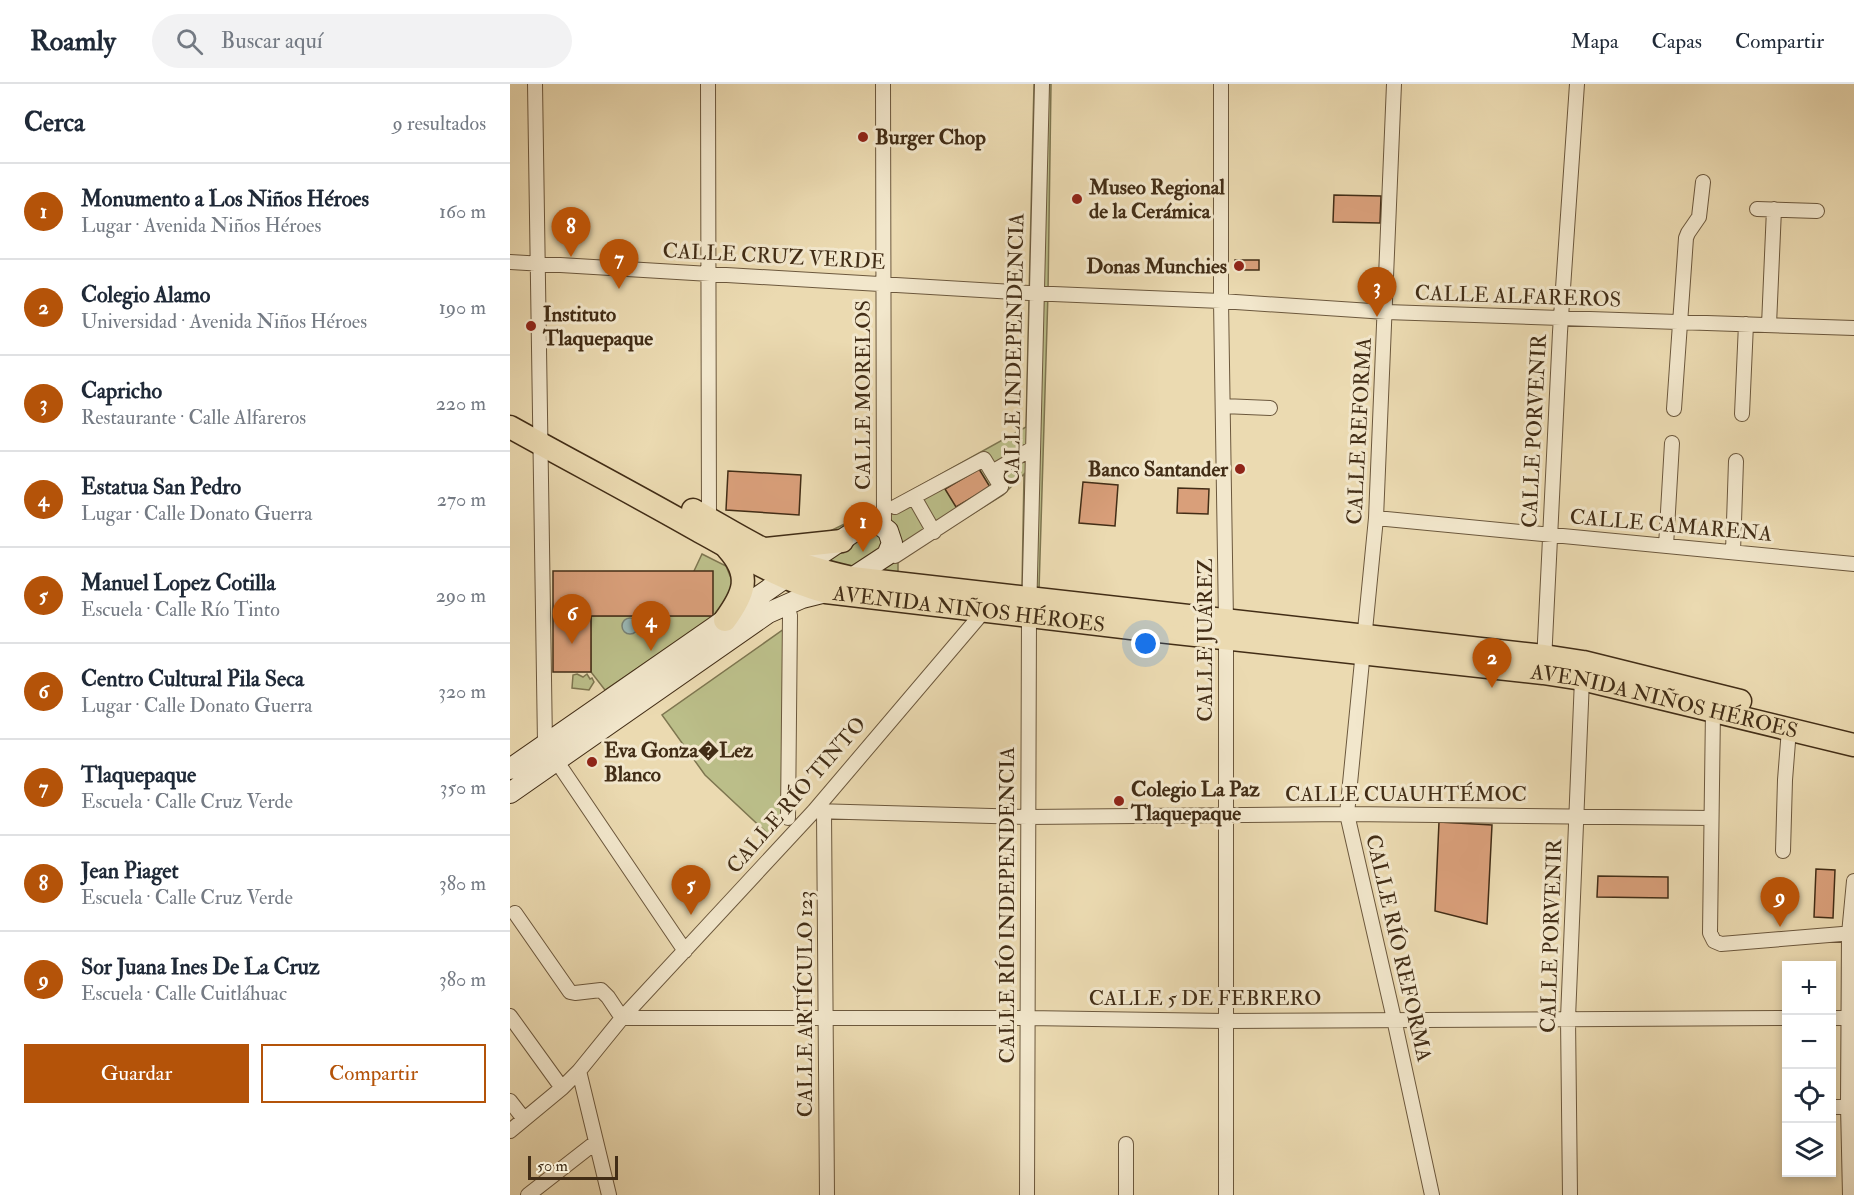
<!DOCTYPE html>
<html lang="es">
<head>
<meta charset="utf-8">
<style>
	:root { --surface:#fff; --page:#f2f2f3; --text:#1f2937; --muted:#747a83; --line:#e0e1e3; --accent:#b45309 }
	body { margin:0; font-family:"IM FELL Double Pica",serif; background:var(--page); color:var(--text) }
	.controls { position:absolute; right:18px; bottom:18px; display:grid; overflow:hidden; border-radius:0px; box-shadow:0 3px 9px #0003 }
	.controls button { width:54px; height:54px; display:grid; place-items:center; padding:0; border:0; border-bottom:2px solid var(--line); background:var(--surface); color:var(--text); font:30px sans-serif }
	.scale { position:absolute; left:18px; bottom:15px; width:90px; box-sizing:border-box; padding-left:6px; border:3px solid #422d16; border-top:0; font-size:16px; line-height:21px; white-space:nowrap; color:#422d16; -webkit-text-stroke:4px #f2e7cc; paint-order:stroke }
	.you { position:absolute; left:636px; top:560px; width:21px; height:21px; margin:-15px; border:4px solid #fff; border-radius:50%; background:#1a73e8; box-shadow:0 0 0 9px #1a73e833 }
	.badge { display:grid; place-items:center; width:39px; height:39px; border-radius:50%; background:var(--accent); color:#fff; font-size:20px; font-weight:700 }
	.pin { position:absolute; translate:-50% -50px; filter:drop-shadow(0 2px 3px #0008) }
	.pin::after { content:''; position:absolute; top:32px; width:21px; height:18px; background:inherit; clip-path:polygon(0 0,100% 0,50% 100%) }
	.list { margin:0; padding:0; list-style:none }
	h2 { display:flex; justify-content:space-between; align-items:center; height:78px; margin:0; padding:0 24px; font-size:26px }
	h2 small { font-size:20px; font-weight:400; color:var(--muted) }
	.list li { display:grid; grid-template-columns:39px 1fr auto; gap:18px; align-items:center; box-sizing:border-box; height:96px; padding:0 24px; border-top:2px solid var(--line) }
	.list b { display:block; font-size:22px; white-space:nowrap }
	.list p { margin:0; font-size:20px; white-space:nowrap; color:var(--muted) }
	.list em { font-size:20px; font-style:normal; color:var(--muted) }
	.actions { display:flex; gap:12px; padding:18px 24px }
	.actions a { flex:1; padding:14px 0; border:2px solid var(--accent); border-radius:0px; text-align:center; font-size:21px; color:var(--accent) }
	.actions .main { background:var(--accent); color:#fff }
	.icon { flex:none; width:33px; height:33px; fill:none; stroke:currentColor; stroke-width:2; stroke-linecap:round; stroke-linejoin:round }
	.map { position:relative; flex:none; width:1344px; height:1111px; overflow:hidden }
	header { display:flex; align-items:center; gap:36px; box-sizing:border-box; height:84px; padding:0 30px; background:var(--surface); border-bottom:2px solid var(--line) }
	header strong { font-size:28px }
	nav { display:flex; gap:33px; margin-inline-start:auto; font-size:21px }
	.search { width:420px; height:54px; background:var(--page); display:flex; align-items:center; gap:15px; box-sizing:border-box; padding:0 21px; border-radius:33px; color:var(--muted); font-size:22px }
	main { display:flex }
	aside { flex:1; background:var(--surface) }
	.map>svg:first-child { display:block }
	.green { fill:#bbbe89; stroke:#7e7650; stroke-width:1.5 }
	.water { fill:#9bb8b5; stroke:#778075; stroke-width:1.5 }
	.building { fill:#d99f7a; stroke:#422d16; stroke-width:1.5 }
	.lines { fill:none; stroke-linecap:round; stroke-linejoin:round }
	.street-casing { stroke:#6c583d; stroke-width:16 }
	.secondary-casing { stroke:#422d16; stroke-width:22 }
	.primary-casing { stroke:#422d16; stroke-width:25 }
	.street { stroke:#f2e7cc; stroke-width:14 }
	.secondary { stroke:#f2e7cc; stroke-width:20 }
	.primary { stroke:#ebdab1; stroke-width:22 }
	.poi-dot { fill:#8f2418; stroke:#f2e7cc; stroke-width:2 }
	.labels { text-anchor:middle; stroke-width:6; stroke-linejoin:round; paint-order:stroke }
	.poi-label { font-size:21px; font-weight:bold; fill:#422d16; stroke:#f2e7cc; text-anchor:start }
	.street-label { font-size:21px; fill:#422d16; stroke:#f2e7cc }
</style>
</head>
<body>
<header>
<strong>Roamly</strong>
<div class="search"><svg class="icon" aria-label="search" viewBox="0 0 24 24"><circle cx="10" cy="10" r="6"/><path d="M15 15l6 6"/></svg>Buscar aquí</div>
<nav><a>Mapa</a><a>Capas</a><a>Compartir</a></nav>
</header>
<main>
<aside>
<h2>Cerca<small>9 resultados</small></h2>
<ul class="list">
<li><span class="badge">1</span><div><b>Monumento a Los Niños Héroes</b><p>Lugar · Avenida Niños Héroes</p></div><em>160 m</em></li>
<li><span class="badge">2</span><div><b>Colegio Alamo</b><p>Universidad · Avenida Niños Héroes</p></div><em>190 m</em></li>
<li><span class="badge">3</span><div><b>Capricho</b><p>Restaurante · Calle Alfareros</p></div><em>220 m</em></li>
<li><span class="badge">4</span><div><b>Estatua San Pedro</b><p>Lugar · Calle Donato Guerra</p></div><em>270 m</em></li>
<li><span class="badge">5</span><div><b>Manuel Lopez Cotilla</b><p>Escuela · Calle Río Tinto</p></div><em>290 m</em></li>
<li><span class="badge">6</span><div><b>Centro Cultural Pila Seca</b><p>Lugar · Calle Donato Guerra</p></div><em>320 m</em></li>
<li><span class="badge">7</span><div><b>Tlaquepaque</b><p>Escuela · Calle Cruz Verde</p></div><em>350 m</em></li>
<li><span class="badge">8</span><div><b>Jean Piaget</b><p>Escuela · Calle Cruz Verde</p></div><em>380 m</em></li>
<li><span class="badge">9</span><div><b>Sor Juana Ines De La Cruz</b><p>Escuela · Calle Cuitláhuac</p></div><em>380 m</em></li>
</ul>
<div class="actions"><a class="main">Guardar</a><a>Compartir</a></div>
</aside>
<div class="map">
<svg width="1344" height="1111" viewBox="0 0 1344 1111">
	<rect width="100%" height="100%" fill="#ebdab1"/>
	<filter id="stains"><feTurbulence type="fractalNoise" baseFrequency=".00333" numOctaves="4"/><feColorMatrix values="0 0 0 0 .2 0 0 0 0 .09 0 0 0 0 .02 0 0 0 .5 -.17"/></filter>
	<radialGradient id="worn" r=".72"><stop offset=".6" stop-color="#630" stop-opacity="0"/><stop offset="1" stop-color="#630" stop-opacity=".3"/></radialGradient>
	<path class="green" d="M524,0H541L538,209L529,506L512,503L514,390L493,411L388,476V488L334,485L318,479L316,449L388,414L516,343Z
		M192,470L216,482L223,499L215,525L95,606L81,588V532H202L184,487Z
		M274,545L273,734L258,750L195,691L152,631Z
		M67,590L73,593L77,590L80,595L82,594L84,598L79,606L62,604L63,591Z"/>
	<path class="water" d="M112 542a8 8 0 1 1 16 0a8 8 0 1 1-16 0Z"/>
	<path class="building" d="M824,111L871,112L870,139L823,138Z
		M725,176H749V186H725Z
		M469,385L480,403L446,423L435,405Z
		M218,387L291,391L289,431L216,426Z
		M573,398L608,401L605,442L569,439Z
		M668,404L699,405L698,430L667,429Z
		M43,487H203V532H81V588H43Z
		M929,738L982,741L977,840L925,827Z
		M1306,785L1325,786L1323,834L1304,833Z
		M1088,792L1158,793V814L1087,813Z"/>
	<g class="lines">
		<g class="street-casing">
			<path id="street" d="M25,0L35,660L175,867
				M198,0L199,434
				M373,0L374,443
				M711,0V217L716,537V1111
				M884,0L866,434L837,730L884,935L922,1111
				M1247,125L1307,127
				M0,178L519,209L711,217L876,228L1344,244
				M1259,241L1264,125
				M713,322L760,324
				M1164,325L1176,154L1178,149L1189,133L1193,98
				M1232,330L1236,240
				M482,388L523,364
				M404,413L424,448
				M385,423L474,375L491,403L385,472
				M866,434L1344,480
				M1156,462L1162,359
				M1223,468L1226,377
				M1034,578L1050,248L1067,0
				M1203,626L1200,849L1204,857L1211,860L1344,849
				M304,727L518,733L837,730L1201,734
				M314,728L317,1111
				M278,734L280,531
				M1273,767L1275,696L1279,645
				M5,829L60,908L65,909L91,906L98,913L112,934
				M0,932L52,1004
				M112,934H517L715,937L1276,934
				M1322,934H1344
				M69,987L99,1111
				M0,1017L14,1035
				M1322,1023L1344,1022
				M0,1047L52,1004L69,987L112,934L304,727L474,527
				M616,1060V1111
				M18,1111L86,1058
				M517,1111L519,532L532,0
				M1060,1111L1058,934L1072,595
				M1340,1111L1338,1022L1339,850L1344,797"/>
		</g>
		<g class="secondary-casing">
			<path id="secondary" d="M0,685L275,494L357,439L369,440L378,447L382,459L377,471L342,494L316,508L292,514L258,529L0,709"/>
		</g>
		<g class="primary-casing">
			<g id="primary">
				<path id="s1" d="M0,343C63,378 126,411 189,447C234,471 266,494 316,508L621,544L1033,589L1072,595L1344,661"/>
				<path d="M183,426C207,439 229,453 253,465C281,479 312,487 342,494L1034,572L1073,578L1230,617"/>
				<path d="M256,465L332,457"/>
				<path d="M215,536C234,510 242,492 218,465"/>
			</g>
		</g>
		<use href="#street" class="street"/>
		<use href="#secondary" class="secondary"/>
		<use href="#primary" class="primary"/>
	</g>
	<g class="poi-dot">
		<circle cx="353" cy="53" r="6"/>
		<circle cx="567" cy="115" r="6"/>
		<circle cx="729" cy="182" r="6"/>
		<circle cx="21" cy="242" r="6"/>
		<circle cx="730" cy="385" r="6"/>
		<circle cx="82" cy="678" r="6"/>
		<circle cx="609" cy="717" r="6"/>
	</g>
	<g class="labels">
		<g class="poi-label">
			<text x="365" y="60">Burger Chop</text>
			<text x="579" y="110">Museo Regional<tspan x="579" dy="24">de la Cerámica</tspan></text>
			<text x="717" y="189" text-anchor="end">Donas Munchies</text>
			<text x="33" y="237">Instituto<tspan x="33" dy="24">Tlaquepaque</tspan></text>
			<text x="718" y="392" text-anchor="end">Banco Santander</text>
			<text x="94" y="673">Eva Gonza�Lez<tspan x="94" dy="24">Blanco</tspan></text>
			<text x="621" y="712">Colegio La Paz<tspan x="621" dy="24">Tlaquepaque</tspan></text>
		</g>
		<g class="street-label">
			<text transform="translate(264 172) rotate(3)" y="7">CALLE CRUZ VERDE</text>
			<text transform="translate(1008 212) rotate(2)" y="7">CALLE ALFAREROS</text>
			<text transform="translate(504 265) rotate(-89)" y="7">CALLE INDEPENDENCIA</text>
			<text transform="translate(353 311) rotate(-90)" y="7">CALLE MORELOS</text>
			<text transform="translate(849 347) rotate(-87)" y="7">CALLE REFORMA</text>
			<text transform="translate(1024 347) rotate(-87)" y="7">CALLE PORVENIR</text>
			<text transform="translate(1161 441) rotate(5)" y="7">CALLE CAMARENA</text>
			<text dy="7" stroke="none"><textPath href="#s1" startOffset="501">AVENIDA NIÑOS HÉROES</textPath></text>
			<text transform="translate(695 556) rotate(-90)" y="7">CALLE JUÁREZ</text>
			<text dy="7" stroke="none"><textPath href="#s1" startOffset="1203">AVENIDA NIÑOS HÉROES</textPath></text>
			<text x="896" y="717">CALLE CUAUHTÉMOC</text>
			<text transform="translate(286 711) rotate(-49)" y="7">CALLE RÍO TINTO</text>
			<text transform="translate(497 821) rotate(-90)" y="7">CALLE RÍO INDEPENDENCIA</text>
			<text transform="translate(1041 852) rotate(-88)" y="7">CALLE PORVENIR</text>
			<text transform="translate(889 864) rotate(77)" y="7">CALLE RÍO REFORMA</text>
			<text x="695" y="921">CALLE 5 DE FEBRERO</text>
			<text transform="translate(295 920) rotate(-90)" y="7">CALLE ARTÍCULO 123</text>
		</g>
	</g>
	<rect width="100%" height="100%" filter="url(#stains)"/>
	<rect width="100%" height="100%" fill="url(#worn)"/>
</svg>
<div class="controls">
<button>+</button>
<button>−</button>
<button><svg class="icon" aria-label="locate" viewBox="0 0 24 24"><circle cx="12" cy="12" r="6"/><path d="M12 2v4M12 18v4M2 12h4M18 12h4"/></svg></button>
<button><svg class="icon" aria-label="layers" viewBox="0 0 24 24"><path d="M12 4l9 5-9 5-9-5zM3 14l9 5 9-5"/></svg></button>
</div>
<div class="scale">50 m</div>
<div class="you"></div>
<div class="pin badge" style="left:353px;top:468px">1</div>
<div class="pin badge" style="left:982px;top:604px">2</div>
<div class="pin badge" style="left:867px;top:233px">3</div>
<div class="pin badge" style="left:141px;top:567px">4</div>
<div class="pin badge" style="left:181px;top:831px">5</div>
<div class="pin badge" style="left:62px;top:560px">6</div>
<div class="pin badge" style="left:109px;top:205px">7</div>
<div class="pin badge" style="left:61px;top:173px">8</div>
<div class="pin badge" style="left:1270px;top:843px">9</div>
</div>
</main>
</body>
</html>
